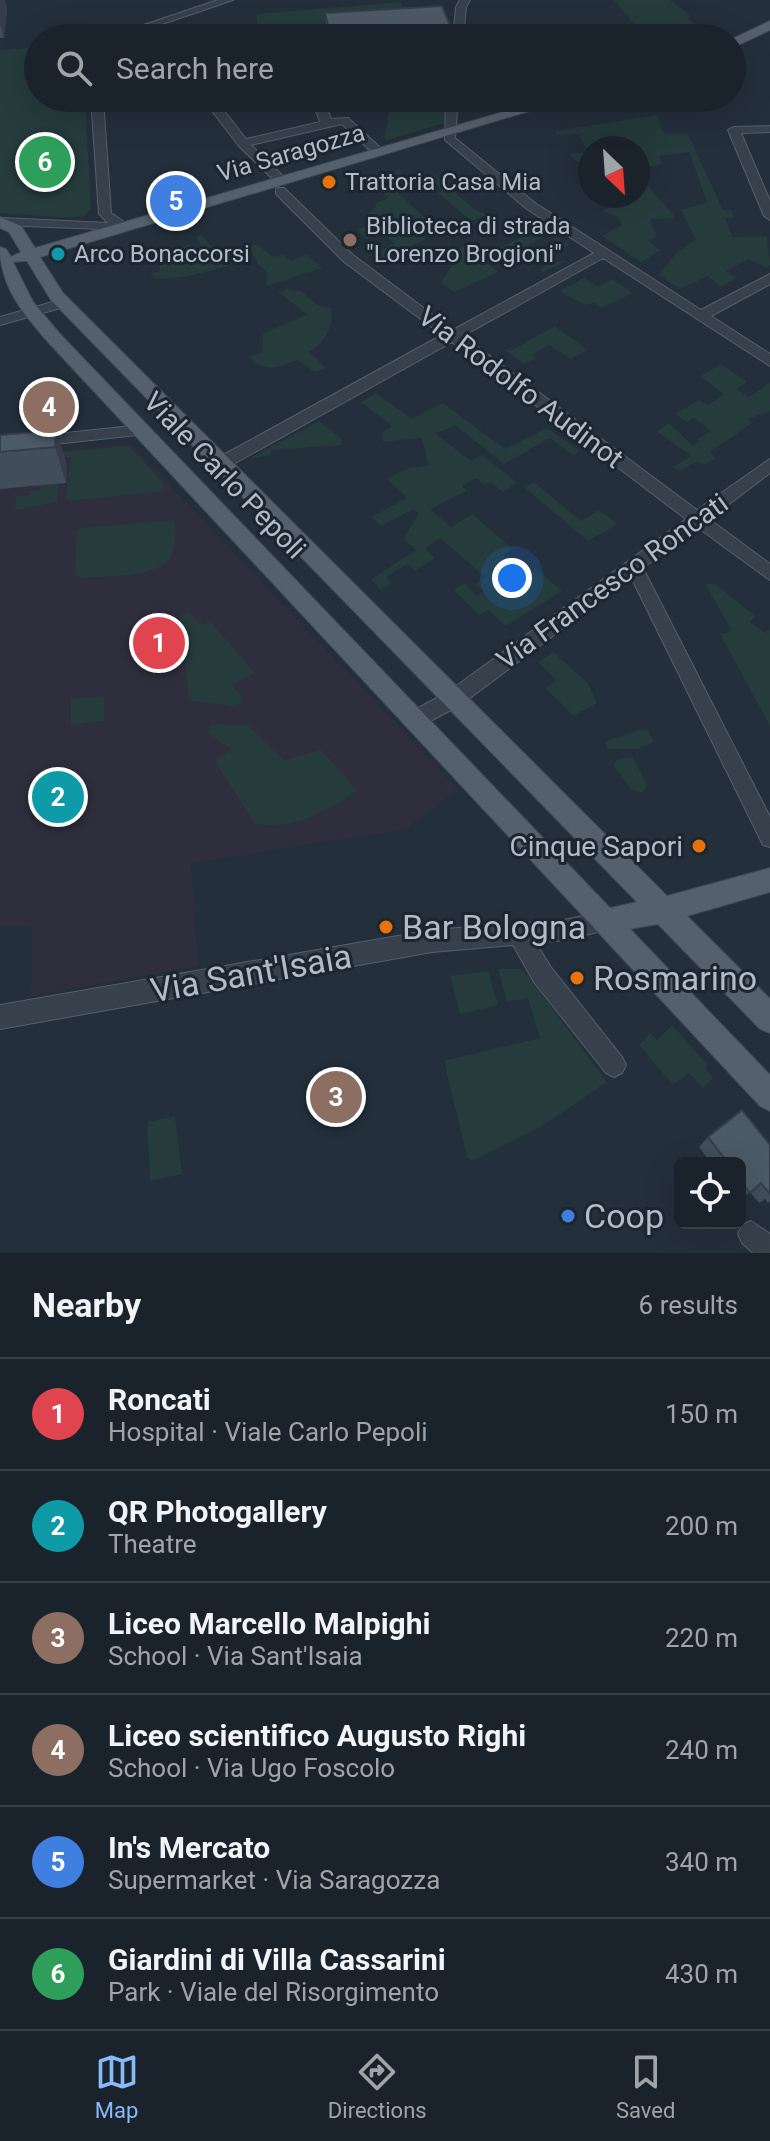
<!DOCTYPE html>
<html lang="en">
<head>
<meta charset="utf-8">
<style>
	:root { --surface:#1a232c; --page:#272f38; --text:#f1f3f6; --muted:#9fa4a9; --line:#384048; --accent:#87baf7 }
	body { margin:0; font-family:Roboto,sans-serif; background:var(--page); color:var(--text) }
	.controls { position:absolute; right:24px; bottom:24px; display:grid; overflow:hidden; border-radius:12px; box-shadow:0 8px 32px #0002 }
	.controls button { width:72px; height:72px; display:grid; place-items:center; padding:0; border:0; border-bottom:2px solid var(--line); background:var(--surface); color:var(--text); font:40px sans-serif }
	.compass { position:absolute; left:578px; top:136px; width:72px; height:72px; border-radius:50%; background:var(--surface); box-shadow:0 8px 32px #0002; rotate:155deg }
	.you { position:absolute; left:512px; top:578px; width:28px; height:28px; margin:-20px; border:6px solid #fff; border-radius:50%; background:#1a73e8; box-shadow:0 0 0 12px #1a73e833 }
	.badge { display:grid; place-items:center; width:52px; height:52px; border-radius:50%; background:var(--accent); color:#fff; font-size:26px; font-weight:700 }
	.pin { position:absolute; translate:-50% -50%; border:4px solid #fff; box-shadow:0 2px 8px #0006 }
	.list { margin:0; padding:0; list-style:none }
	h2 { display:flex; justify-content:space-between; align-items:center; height:104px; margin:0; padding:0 32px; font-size:34px }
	h2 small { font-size:26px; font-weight:400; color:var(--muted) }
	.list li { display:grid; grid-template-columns:52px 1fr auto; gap:24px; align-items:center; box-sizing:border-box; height:112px; padding:0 32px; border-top:2px solid var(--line) }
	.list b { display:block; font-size:30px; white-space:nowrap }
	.list p { margin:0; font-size:26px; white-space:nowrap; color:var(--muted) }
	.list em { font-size:26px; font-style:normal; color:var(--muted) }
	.icon { flex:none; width:44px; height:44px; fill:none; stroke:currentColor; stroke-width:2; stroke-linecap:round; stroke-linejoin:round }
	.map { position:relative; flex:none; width:770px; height:1253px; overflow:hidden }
	.search { position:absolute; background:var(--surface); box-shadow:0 8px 32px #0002; left:24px; right:24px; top:24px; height:88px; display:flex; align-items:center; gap:20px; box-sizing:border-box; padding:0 28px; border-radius:44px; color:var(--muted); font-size:30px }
	.sheet { height:776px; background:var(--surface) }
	nav { display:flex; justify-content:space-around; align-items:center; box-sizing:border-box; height:112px; border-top:2px solid var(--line); background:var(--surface); font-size:22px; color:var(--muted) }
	nav a { display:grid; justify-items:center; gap:4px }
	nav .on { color:var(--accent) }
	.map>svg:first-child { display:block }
	.medical { fill:#2f2e3d }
	.green { fill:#253b3c }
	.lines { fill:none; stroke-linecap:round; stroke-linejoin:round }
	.minor-casing { stroke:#555f69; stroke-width:2 }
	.major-casing { stroke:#404a54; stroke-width:2 }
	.minor { fill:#36414c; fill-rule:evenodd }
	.major { fill:#54606c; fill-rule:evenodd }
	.wall { fill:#414d59 }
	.shaded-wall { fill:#353e48 }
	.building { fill:#4c5967; stroke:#353e48; stroke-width:2 }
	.food-dot { fill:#e8710a; stroke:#1c2630; stroke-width:3 }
	.education-dot { fill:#8d6e63; stroke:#1c2630; stroke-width:3 }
	.culture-dot { fill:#0f9aa8; stroke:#1c2630; stroke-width:3 }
	.shop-dot { fill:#3f7fe0; stroke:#1c2630; stroke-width:3 }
	.labels { text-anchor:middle; stroke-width:6; stroke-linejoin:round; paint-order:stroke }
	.far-street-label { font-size:24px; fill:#b2bcc7; stroke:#1c2630 }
	.far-poi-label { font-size:24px; fill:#b2bcc7; stroke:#1c2630; text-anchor:start }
	.street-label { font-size:28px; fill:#b2bcc7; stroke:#1c2630 }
	.poi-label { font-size:28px; fill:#b2bcc7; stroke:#1c2630; text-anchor:end }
	.near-poi-label { font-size:34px; fill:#b2bcc7; stroke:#1c2630; text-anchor:start }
	.near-street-label { font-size:34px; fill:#b2bcc7; stroke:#1c2630 }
</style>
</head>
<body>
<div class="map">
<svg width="770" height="1253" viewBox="0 0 770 1253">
	<rect width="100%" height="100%" fill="#232f3b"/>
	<path class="medical" d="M131,444L458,789L406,829L191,863L198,966L31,996L32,926H0V456Z"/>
	<path class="green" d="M614,0H670L691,16L687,19L708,32L692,38L616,37L607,28L634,24Z
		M401,2L412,30L312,38L259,36L256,14Z
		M38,47V98H85L91,209L85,216L71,218L0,213V50Z
		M392,98H448L445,123L384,141Z
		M657,115L665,134H688L723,210H731L734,218H725L733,237L767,236L770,265L765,268L749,259L726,271L737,278L720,287L708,276L680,289L659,275L676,253L696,240L681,210L707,202L689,152L659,156L662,164L638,170V148H590V161H577L569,154L588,152L579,134L557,135L555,131Z
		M399,170L411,182L394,189L433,225L417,229L413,220L397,222L402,234L418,233L426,239L383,260L374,254L395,243L380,233L366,239L357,230L374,223L364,216L376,207L375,203L389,198L377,187L365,191L358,184Z
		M433,173L474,209L487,215L471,221L438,193L443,191L430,179L421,181L418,178Z
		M638,174L676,218L650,219L657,237L648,241L661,250L641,262L602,236L622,225L618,217L602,211L614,204L605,196H638Z
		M542,228L570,245L566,247L547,234L529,245L555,262L567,261L543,272L539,270L549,264L519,245L495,255L490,252Z
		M202,235L215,250H228L231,265C207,272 181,279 156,279L150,274L160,271V255L170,252L175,257L184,254L180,247L189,245L201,255L207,253L195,237Z
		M256,244L274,257L282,254L291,261L306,254L322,268L267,286L266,271L258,264L249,247Z
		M463,247L499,272L454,292L441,282L452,266L441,257Z
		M584,278L598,287L612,279L633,293L602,308L593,303L585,305L559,291Z
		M288,288L294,292L299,290L318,305L331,308C335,327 324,343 309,352L326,368L315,372L297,360C276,369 266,373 250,357L262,352L263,334L307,314L278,292Z
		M555,326L588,350L571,359L549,345L532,355L536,358L524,364L503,349L512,350Z
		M721,364L747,382L737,389L749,397L770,383V411L748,419L752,423L710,452L716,458L704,465L696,462L680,471L673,467L691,456L656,431L669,423L693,446L699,441L697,439L711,431L694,418L687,422L675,414L699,400L708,405L724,394L700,376Z
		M376,393L412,419L443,403L505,449L547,428L579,451L573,455L550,438L504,464L456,426L435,433L471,461L482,455L518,483L503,492L490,482L485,485L476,478L462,486L467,491L430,509L451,527L472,514L513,549L503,555L510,562L503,567L517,581L528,577L535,568L562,591L506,626L488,610L479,615L454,590L464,583L476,596L483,591L475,584L485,577L440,538L425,548L435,558L415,571L407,564L386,577L391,583L381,590L371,579L416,550L403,539L419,514L414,509L382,526L371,517L407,498L387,479L409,468L428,465L422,438L383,442L382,432L392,426L361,402Z
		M319,421L341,438L342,445L271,450V455L248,459Z
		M128,446L162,481L164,491L70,501L65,498L71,457L60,458V452Z
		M534,482L581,521L599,510L618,524L588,541L525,488Z
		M58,484L57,502L15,510L16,496L30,495V491L40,490V485Z
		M174,520C175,530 177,542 173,552C164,580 107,575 83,578L75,575L77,531L81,528Z
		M714,583L756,617L750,622L765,633L770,630V726L720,634L732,631L705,584Z
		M190,613L202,625L210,621L255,673L232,685L242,697L241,703L232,706L194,701L189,698L179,622L182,615Z
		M553,652L588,683L597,703L574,716L545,688L556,680L538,662Z
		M104,696V721L71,725V699Z
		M219,724L248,725L284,760L321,750L357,790C326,813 295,829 255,824L214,760L232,749L208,734L210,726Z
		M637,730H648L654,742L637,749H607L605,742Z
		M633,757L647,785L643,793L631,789L613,765L618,759Z
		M498,969H520L526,973L607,1082L541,1127L473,1161L467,1157L444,1061L540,1038L528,998L507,1002Z
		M488,971L498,1005L460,1014L450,976Z
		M672,1025L707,1064L706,1069L713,1078L703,1088L689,1073L673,1085L639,1045L650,1033L657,1040Z
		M175,1116L182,1174L150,1181L147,1122Z"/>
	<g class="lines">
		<g class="minor-casing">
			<path id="minor" d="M218,0H233L121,38H105Z
				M460,0H470L466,7L463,38H453L456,7Z
				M91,98H103L111,213L127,224V230L0,225L2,218L108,223L99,214Z
				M202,98H214L246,139L320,122L311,98H323L331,119L348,118L386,153L376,156L342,124L251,145L288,181L278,184L239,146Z
				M446,98H458L455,138L535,203L701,310L770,274V284L711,316L770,354V366L603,258L463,336L697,510L770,459V473L709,519L770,564V580L697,527L643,568L770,817V847L763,845L631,577L462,704L423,725L416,727L409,725L406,719L409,713L448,692L686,519L452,342L228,467H216L214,463L216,459L442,335L343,261L276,194V188H284L353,255L453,330L594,253L527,209L445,140Z
				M770,126V132L741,133L770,201V220L764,216L728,130L734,127Z
				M63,299L70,303L68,306L0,325V317Z
				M141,425L146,426L149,430L146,434L0,450V440Z
				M607,911L615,914L618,921L615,928L564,940L536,943L550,966L622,1057L626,1065L622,1073L614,1077L606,1073L534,982L513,945L432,952L0,1029V1005L432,930L564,920Z
				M751,1221L770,1234V1253H753L742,1243L738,1234L742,1225Z"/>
		</g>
		<g class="major-casing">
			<path id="major" d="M770,21V30L732,48V39Z
				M551,98H573L40,257L63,293L667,896L770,868V892L687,916L770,999V1033L760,1029L658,924L630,929L770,1075V1111L760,1106L48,342C23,313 0,287 0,247L6,249L11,257L21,252L9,232L0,228V217L21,226L35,248ZM24,261H27L51,300L637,902L610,908L60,334L33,302L13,262Z"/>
		</g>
		<use href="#minor" class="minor"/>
		<use href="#major" class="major"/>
	</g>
	<path class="wall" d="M0,0H5L7,8L4,38H0Z
		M325,13L452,30V38H327Z
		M56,430L67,466L66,483L0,489V435Z
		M708,1137L770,1145V1201L768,1203L765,1199L759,1203L750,1192L740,1200V1163H711L699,1147Z"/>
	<path class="shaded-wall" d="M0,0H5L7,8L4,38L0,24Z
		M56,430L67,466L66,483L55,447Z"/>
	<path class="building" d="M442,6L452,30L396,34L398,38H331L325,13Z
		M56,430L55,447L0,452V435Z
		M742,1110L770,1145V1194L761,1183L750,1193L740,1180V1163H728L708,1137Z"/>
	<g class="food-dot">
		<circle cx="329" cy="182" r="8"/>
		<circle cx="699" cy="846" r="8"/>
		<circle cx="386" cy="927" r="8"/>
		<circle cx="577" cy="978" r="8"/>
	</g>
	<circle class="education-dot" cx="350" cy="240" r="8"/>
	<circle class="culture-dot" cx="58" cy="254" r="8"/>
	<circle class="shop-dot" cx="568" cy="1216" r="8"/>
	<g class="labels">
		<g class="far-street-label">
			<text transform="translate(291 153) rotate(-16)" y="8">Via Saragozza</text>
		</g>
		<g class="far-poi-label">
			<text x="345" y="190">Trattoria Casa Mia</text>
			<text x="366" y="234">Biblioteca di strada<tspan x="366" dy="28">"Lorenzo Brogioni"</tspan></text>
			<text x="74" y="262">Arco Bonaccorsi</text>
		</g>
		<g class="street-label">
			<text transform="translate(521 387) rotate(37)" y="10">Via Rodolfo Audinot</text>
			<text transform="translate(225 475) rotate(46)" y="10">Viale Carlo Pepoli</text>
			<text transform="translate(612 581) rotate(-36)" y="10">Via Francesco Roncati</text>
		</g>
		<g class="poi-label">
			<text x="683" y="856">Cinque Sapori</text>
		</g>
		<g class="near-poi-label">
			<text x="402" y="939">Bar Bologna</text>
			<text x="593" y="990">Rosmarino</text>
			<text x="584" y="1228">Coop</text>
		</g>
		<g class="near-street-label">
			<text transform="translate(251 973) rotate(-10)" y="12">Via Sant'Isaia</text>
		</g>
	</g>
</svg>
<div class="controls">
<button><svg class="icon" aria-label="locate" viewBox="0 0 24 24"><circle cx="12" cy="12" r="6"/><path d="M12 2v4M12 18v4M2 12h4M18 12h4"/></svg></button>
</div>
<svg class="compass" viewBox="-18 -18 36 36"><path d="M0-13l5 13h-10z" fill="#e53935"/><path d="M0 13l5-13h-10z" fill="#9fa4a9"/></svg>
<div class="you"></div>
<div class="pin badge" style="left:159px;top:643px;background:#e0444e">1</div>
<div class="pin badge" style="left:58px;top:797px;background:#0f9aa8">2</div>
<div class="pin badge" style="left:336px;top:1097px;background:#8d6e63">3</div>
<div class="pin badge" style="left:49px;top:407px;background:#8d6e63">4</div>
<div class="pin badge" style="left:176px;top:201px;background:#3f7fe0">5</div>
<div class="pin badge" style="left:45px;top:162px;background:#2e9e5b">6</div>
<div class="search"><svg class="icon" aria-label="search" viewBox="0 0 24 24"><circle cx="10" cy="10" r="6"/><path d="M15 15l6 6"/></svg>Search here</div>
</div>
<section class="sheet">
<h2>Nearby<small>6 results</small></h2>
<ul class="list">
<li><span class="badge" style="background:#e0444e">1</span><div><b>Roncati</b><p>Hospital · Viale Carlo Pepoli</p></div><em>150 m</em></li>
<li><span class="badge" style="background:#0f9aa8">2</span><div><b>QR Photogallery</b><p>Theatre</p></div><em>200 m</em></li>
<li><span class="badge" style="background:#8d6e63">3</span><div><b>Liceo Marcello Malpighi</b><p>School · Via Sant'Isaia</p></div><em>220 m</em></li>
<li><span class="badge" style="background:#8d6e63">4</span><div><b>Liceo scientifico Augusto Righi</b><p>School · Via Ugo Foscolo</p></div><em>240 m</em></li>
<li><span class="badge" style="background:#3f7fe0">5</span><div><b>In's Mercato</b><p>Supermarket · Via Saragozza</p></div><em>340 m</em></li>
<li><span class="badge" style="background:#2e9e5b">6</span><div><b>Giardini di Villa Cassarini</b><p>Park · Viale del Risorgimento</p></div><em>430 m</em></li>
</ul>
</section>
<nav>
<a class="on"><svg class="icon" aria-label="map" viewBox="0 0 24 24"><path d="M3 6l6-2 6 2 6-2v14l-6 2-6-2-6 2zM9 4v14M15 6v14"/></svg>Map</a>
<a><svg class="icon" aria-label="directions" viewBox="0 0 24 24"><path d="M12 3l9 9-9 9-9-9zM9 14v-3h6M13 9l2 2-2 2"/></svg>Directions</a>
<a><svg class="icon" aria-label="saved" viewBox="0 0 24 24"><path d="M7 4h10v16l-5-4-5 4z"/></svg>Saved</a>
</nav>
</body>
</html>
